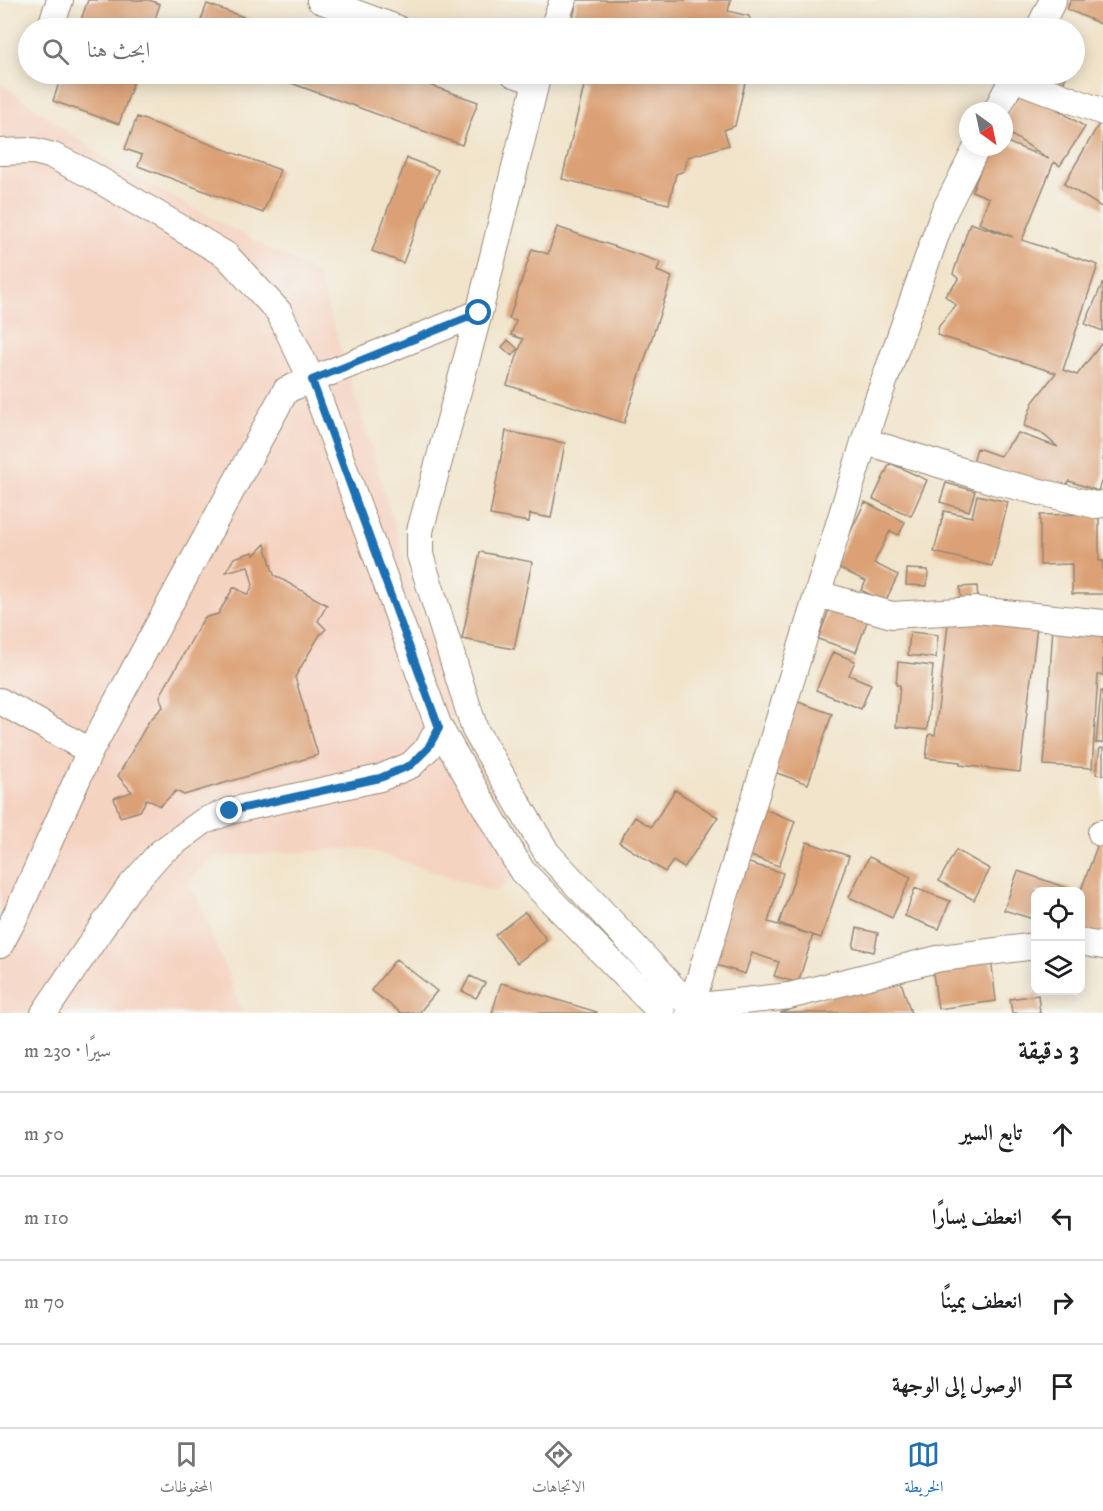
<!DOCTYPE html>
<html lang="ar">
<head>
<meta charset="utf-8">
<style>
	:root { --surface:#fff; --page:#f6f6f6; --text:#202124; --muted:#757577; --line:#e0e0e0; --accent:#1f6fb2 }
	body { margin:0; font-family:"IM FELL DW Pica",Amiri,serif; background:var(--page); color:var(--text); direction:rtl }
	.controls { position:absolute; right:18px; bottom:18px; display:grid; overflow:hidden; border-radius:12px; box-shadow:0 3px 15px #0003 }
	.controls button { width:54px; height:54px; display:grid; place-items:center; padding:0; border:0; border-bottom:2px solid var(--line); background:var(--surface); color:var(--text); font:30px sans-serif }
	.compass { position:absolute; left:959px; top:102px; width:54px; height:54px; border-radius:50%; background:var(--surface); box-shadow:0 3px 15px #0003; rotate:147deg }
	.stop { position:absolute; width:18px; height:18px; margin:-14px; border:4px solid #1f6fb2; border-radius:50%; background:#fff }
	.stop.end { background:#1f6fb2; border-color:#fff; box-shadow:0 2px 6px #0008 }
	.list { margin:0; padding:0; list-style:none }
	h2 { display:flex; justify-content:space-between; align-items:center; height:78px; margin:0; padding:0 24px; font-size:26px }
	h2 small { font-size:20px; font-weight:400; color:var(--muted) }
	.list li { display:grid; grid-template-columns:39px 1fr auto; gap:18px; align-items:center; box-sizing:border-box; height:84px; padding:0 24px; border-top:2px solid var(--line) }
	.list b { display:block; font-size:22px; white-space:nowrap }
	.list em { font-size:20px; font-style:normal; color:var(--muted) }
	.icon { flex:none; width:33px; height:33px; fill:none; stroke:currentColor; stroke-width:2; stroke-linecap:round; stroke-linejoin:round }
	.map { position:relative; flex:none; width:1103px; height:1013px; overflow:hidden; direction:ltr }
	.search { position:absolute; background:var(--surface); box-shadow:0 3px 15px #0003; left:18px; right:18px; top:18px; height:66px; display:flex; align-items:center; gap:15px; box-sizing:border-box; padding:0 21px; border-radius:33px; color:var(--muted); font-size:22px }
	.sheet { height:414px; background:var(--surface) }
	nav { display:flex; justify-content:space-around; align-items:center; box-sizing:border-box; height:84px; border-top:2px solid var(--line); background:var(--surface); font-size:16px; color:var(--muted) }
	nav a { display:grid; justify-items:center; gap:3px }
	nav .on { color:var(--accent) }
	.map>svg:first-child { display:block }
	.built { fill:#f5d3c1 }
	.building { fill:#dba074 }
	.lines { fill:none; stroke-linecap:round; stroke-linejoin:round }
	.street-casing { stroke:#968774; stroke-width:28 }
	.street { stroke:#fff; stroke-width:26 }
	.route { stroke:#1f6fb2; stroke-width:8 }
</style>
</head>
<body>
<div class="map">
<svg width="1103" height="1013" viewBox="0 0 1103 1013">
	<rect width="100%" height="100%" fill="#f6f6f2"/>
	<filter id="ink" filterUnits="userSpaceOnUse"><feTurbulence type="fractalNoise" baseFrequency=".0167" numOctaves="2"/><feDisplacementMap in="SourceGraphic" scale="12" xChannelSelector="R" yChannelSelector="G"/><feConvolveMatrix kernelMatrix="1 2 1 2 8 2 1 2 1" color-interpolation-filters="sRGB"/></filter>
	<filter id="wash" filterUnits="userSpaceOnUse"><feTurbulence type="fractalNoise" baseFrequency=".008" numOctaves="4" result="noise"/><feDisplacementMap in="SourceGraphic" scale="24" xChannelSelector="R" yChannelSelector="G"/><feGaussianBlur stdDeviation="1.35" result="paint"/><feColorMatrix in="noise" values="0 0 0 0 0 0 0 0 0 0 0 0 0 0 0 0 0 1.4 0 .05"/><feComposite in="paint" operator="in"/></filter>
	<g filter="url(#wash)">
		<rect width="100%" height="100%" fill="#f1e4cb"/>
		<path class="built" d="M0,83L120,169L318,274L456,728L533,862L494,892L364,848L210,857L187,882L197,897L243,1013H0Z"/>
		<g id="blocks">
			<path class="building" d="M88,0H149L160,4L152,28H78Z
				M577,0H731L728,11L749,16L752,28H571Z
				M1071,0H1103V25L1067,9Z
				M207,4L274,28H198Z
				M62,74H136L119,124L53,101Z
				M266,74H398L478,102L462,145Z
				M571,74H747L735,126L724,130L729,145L688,157L684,171L676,174L669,204L562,179L585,82L570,78Z
				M1036,74H1067L1060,91Z
				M1024,88L1085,127L1060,166L1054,162L1022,240L1098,265L1063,370L1077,375L1101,344L1103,345V476L1098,491L1069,481L1060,493L1048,484L1001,469L995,476L973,462L977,448L1000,456L1018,433L1058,447L1040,432L1024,426L1033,402L1056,373L937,335L939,326L956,305L945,296L959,279L953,274L970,223L1013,237L979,223L989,198L972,191L990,147H1004V141L1049,159L1004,130V120Z
				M137,117L280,170L263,213L138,166L142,155L125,149Z
				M1100,122L1103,124V208L1064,184Z
				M407,158L438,170L403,263L372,251Z
				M557,227L660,262L657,271L672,277L624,423L507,385L523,339L511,335L516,321L509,319L532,249L548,254Z
				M1103,282V331L1085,324Z
				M508,340L518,349L512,356L502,347Z
				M506,431L565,443L551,518L530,514L529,522L490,515Z
				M890,463L927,480L911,516L873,499Z
				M946,483L975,491L969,511L940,502Z
				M977,495L1008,502L992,566L934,552L944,511L972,517Z
				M865,502L905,522L899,535L890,531L874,563L898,575L885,602L861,590L866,581L834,566Z
				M1099,514V561H1103V594H1072V564L1040,565V515Z
				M265,544L274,575L327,605L318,621L326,629L319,636L295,677L318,755L184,795L176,791L160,806L147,799L140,811L120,817L114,798L132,792L118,776L149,721L163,707L160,696L204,618L218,614L234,587L248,595L253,585L248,566L226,572L234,558L253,552L254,555Z
				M480,552L532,562L514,649L462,639Z
				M907,569L928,570L927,586L906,585Z
				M977,586L978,600L961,601L960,587Z
				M832,602L869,616L856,652L818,639Z
				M949,616L1037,626L1020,772L960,765V762L926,758L929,734L935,735Z
				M1053,626L1103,629V675H1098L1092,768L1044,765Z
				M910,632L938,635L936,658L908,655Z
				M833,652L855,661L849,675L871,684L861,709L816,690Z
				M898,662L933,666L927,730L896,727L900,685H896Z
				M1101,691H1103V743H1096Z
				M784,697L832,714L808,784L760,767Z
				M1100,748H1103V775L1096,774Z
				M675,790L718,817L684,868L673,861L665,872L619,842L635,817L651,827Z
				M751,804L795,821L779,866L734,850Z
				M1100,838L1103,839V933L1099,943L1080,936V893Z
				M807,842L849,856L821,938L779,923Z
				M956,850L990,869L974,900L939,881Z
				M869,857L911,877L892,918L849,897Z
				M742,861L783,873L768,922L813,935L798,983L774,976L779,962L752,953L745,974L710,963Z
				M1018,871L1076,891V892H1036V920L1004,910Z
				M915,888L950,901L939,929L905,916Z
				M525,912L547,940L517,963L495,935Z
				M857,928L878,933L874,952L853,947Z
				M991,958L996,1001L938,1009L932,966Z
				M396,959L437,991L419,1013H401L371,990Z
				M470,976L485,983L476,998L462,991Z
				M899,976L911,1013H780L807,1004Z
				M501,983L597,1012V1013H492Z
				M1038,995L1040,1013H1012L1010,999Z"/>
		</g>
	</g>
	<g filter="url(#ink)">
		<use href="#blocks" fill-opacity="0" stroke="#968774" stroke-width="1.5"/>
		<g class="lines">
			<g class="street-casing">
				<path id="street" d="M320,0L396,28
					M50,28L60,0
					M553,28L563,0
					M1039,28L1053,0
					M514,74L535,81
					M538,74L479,313L420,531V555L475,730L547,853L691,1007L789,996L941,958L1036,946
					M1013,78L1103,112
					M996,111L1015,74
					M0,152L34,151L53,156L91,175L226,255L279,312L312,380L439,727L522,871L662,1013
					M864,441L994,481L1095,505L1103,504
					M818,594L892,615L976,610L1103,623
					M0,701L90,751
					M1101,833H1103
					M1080,942L1103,946
					M0,945L17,913L90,751L286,390L479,313
					M44,1013L128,889L160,853L204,821L230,811L380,778L411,765L428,748L439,727
					M689,1013L873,413L944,212L977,147"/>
			</g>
			<use href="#street" class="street"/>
		</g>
	</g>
	<g class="lines" filter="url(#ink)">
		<path class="route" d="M230,811L380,778L411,765L428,748L439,728L312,380L479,313"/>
	</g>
</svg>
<div class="controls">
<button><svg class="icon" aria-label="locate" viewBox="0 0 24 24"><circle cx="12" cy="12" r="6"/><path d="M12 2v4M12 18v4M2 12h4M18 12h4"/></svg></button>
<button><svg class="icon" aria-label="layers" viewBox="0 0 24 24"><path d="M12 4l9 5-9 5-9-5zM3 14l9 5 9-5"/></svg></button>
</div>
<svg class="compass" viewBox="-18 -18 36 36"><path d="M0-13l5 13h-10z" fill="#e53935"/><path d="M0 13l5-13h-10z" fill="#757577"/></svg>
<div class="stop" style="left:479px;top:313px"></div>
<div class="stop end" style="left:230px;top:811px"></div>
<div class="search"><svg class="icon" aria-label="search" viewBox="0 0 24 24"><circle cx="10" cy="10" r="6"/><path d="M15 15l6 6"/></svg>ابحث هنا</div>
</div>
<section class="sheet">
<h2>3 دقيقة<small>سيرًا · 230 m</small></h2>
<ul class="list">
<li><svg class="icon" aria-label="ahead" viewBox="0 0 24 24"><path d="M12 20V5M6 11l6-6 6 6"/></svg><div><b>تابع السير</b></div><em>50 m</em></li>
<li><svg class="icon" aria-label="left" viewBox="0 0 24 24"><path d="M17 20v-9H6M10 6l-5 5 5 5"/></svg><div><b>انعطف يسارًا</b></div><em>110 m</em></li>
<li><svg class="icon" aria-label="right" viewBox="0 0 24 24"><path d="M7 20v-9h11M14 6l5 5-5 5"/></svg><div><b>انعطف يمينًا</b></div><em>70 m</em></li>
<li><svg class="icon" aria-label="arrive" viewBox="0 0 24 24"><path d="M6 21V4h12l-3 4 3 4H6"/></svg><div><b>الوصول إلى الوجهة</b></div></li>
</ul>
</section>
<nav>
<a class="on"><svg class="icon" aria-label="map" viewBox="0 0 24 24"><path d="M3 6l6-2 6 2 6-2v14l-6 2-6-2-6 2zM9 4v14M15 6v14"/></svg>الخريطة</a>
<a><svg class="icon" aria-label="directions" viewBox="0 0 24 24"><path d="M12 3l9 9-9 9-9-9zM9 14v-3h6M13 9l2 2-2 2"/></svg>الاتجاهات</a>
<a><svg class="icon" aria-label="saved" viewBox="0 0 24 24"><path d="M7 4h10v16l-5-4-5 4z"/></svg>المحفوظات</a>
</nav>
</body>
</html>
